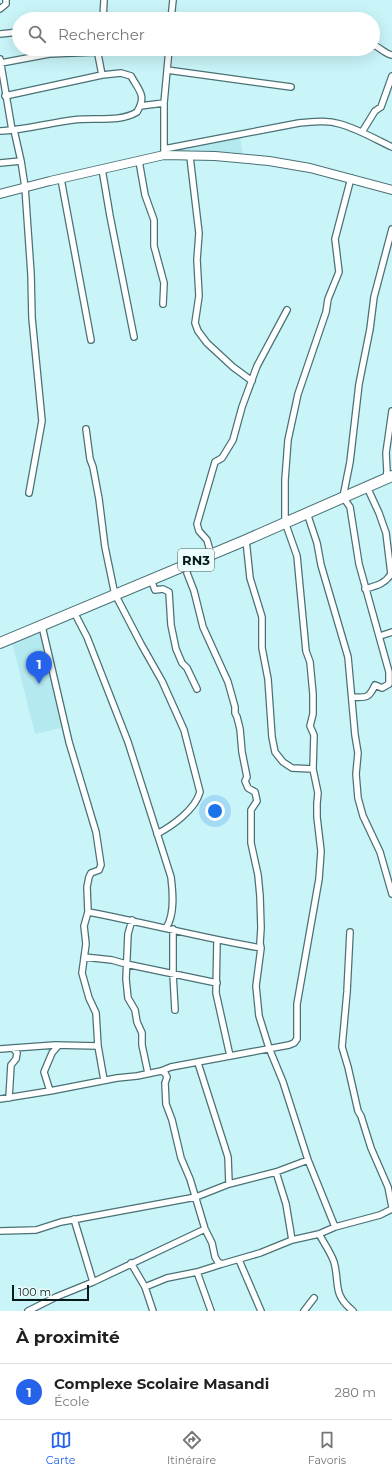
<!DOCTYPE html>
<html lang="fr">
<head>
<meta charset="utf-8">
<style>
	:root { --surface:#fff; --page:#f2f2f2; --text:#222; --muted:#767676; --line:#e0e0e0; --accent:#2563eb }
	body { margin:0; font-family:Montserrat,sans-serif; background:var(--page); color:var(--text) }
	.scale { position:absolute; left:12px; bottom:10px; width:77px; box-sizing:border-box; padding-left:4px; border:2px solid #08191a; border-top:0; font-size:11px; line-height:14px; white-space:nowrap; color:#08191a; -webkit-text-stroke:3px #ebfcfd; paint-order:stroke }
	.you { position:absolute; left:215px; top:811px; width:14px; height:14px; margin:-10px; border:3px solid #fff; border-radius:50%; background:#1a73e8; box-shadow:0 0 0 6px #1a73e833 }
	.badge { display:grid; place-items:center; width:26px; height:26px; border-radius:50%; background:var(--accent); color:#fff; font-size:13px; font-weight:700 }
	.pin { position:absolute; translate:-50% -33px; filter:drop-shadow(0 1px 2px #0008) }
	.pin::after { content:''; position:absolute; top:21px; width:14px; height:12px; background:inherit; clip-path:polygon(0 0,100% 0,50% 100%) }
	.list { margin:0; padding:0; list-style:none }
	h2 { display:flex; justify-content:space-between; align-items:center; height:52px; margin:0; padding:0 16px; font-size:17px }
	h2 small { font-size:13px; font-weight:400; color:var(--muted) }
	.list li { display:grid; grid-template-columns:26px 1fr auto; gap:12px; align-items:center; box-sizing:border-box; height:56px; padding:0 16px; border-top:1px solid var(--line) }
	.list b { display:block; font-size:15px; white-space:nowrap }
	.list p { margin:0; font-size:13px; white-space:nowrap; color:var(--muted) }
	.list em { font-size:13px; font-style:normal; color:var(--muted) }
	.icon { flex:none; width:22px; height:22px; fill:none; stroke:currentColor; stroke-width:2; stroke-linecap:round; stroke-linejoin:round }
	.map { position:relative; flex:none; width:392px; height:1311px; overflow:hidden }
	.search { position:absolute; background:var(--surface); box-shadow:0 4px 16px #0002; left:12px; right:12px; top:12px; height:44px; display:flex; align-items:center; gap:10px; box-sizing:border-box; padding:0 14px; border-radius:22px; color:var(--muted); font-size:15px }
	.sheet { height:108px; background:var(--surface) }
	nav { display:flex; justify-content:space-around; align-items:center; box-sizing:border-box; height:56px; border-top:1px solid var(--line); background:var(--surface); font-size:11px; color:var(--muted) }
	nav a { display:grid; justify-items:center; gap:2px }
	nav .on { color:var(--accent) }
	.map>svg:first-child { display:block }
	.built { fill:#b4e9ef }
	.lines { fill:none; stroke-linecap:round; stroke-linejoin:round }
	.street-casing { stroke:#4a7175; stroke-width:8 }
	.secondary-casing { stroke:#4a7175; stroke-width:10 }
	.highway-casing { stroke:#4a7175; stroke-width:12 }
	.street { stroke:#fff; stroke-width:5.5 }
	.secondary { stroke:#fff; stroke-width:8 }
	.highway { stroke:#fff; stroke-width:10 }
	.labels { text-anchor:middle; stroke-width:3.5; stroke-linejoin:round; paint-order:stroke }
	.shield { fill:#ebfcfd; stroke:#4c5d5e; stroke-width:1 }
	.shield-label { font-size:13px; font-weight:bold; fill:#08191a }
</style>
</head>
<body>
<div class="map">
<svg width="392" height="1311" viewBox="0 0 392 1311">
	<rect width="100%" height="100%" fill="#c9f4f8"/>
	<path class="built" d="M240,136L243,157L164,152Z
		M42,630L65,727L35,734L12,642Z"/>
	<g class="lines">
		<g class="street-casing">
			<path id="street" d="M0,9L6,4V0
				M103,19L104,0
				M171,19L173,0
				M0,34L19,32
				M373,45C380,47 385,54 392,55
				M97,49L102,75
				M0,59L12,130
				M1,63L49,54L97,52
				M167,70L291,87
				M140,106L164,103
				M14,130L21,161L25,187L31,274L32,318L42,421L29,493
				M0,131C25,130 49,123 73,120C94,117 119,123 137,112C147,95 139,91 131,76L121,73L102,75L5,96
				M362,132L375,111L381,107L392,76
				M164,149L299,123C313,122 327,120 340,124C358,129 375,139 392,147
				M164,152V103L169,49
				M190,157L199,233L197,260L199,296L195,323L198,331L207,343L233,367L252,381
				M139,161L145,195L154,220V246L164,283L163,304
				M0,163L21,161
				M102,169L110,216L134,337
				M61,179L91,340
				M86,429L90,459L93,467L99,499L105,547L115,595
				M386,479L387,471L386,453L392,411
				M307,513L317,543L321,565L348,657L355,735L358,753L356,774L358,798L363,816L380,852L392,894
				M246,540L250,578L262,617V648L268,679L272,737L275,752L283,762L292,768L313,769
				M211,554L207,540L199,531L197,524L215,462L222,458L233,440L242,407L257,366L287,310
				M188,564L187,573L194,591L203,627L228,682L235,707V713L237,717L240,729L242,752L247,777L245,781L248,788L255,792L257,801L251,810V843L258,875L260,896L261,928L260,943L261,948L256,986L259,1016L269,1048L283,1082L308,1160L335,1227
				M151,580L155,590L163,589L169,592L171,625L176,649L182,663L187,668L197,689
				M365,589C376,586 385,584 391,574L386,533L379,513L367,487
				M115,594L141,644L162,681L184,730L200,792C195,810 172,826 157,834
				M74,612L87,637L128,742L171,877C173,893 175,915 166,928
				M42,626L69,742L96,832L101,865L99,870L91,873L89,877L87,887L88,912L84,926L86,944L82,973L89,998L96,1013L98,1046L104,1080
				M380,636L392,632
				M352,697C367,698 369,698 375,685L382,688L389,684V672L359,564L350,507L343,497L350,462L359,384L370,329L374,297L392,229
				M88,912C146,923 203,938 261,948
				M132,920L128,934L126,979L128,998L135,1010L137,1022L142,1033V1045L148,1073
				M173,929V974L175,1010
				M350,932L347,992L342,1047L348,1067L358,1111L361,1116L371,1148L388,1187L392,1207
				M217,941L216,993L230,1056
				M84,957L112,960L126,964L217,983
				M0,1049L55,1045L98,1046
				M198,1063L228,1157L229,1184
				M161,1071L171,1067L289,1045L294,1043L297,1039V1004L319,879L321,851L317,817V803L318,793L313,769L314,735L310,726L313,714V694L310,662L306,651L297,556L285,522V480L288,440L298,394L326,312L328,299L339,272L335,239L351,178
				M50,1091L44,1072L52,1053L58,1046
				M9,1098L11,1065L16,1059L17,1053L13,1048
				M0,1099L50,1091L117,1078L137,1076L161,1071L165,1073L167,1077L165,1083L166,1104L172,1120L181,1158L190,1179L205,1229L212,1243L215,1257L218,1262L222,1264L260,1253L292,1240L319,1234L335,1227L380,1215L392,1209
				M276,1172L286,1204L292,1240
				M74,1219L93,1282
				M0,1231L36,1230L61,1222L196,1197L229,1184L276,1172L308,1160
				M319,1234C324,1243 331,1253 334,1262C340,1284 332,1294 353,1311
				M239,1260L261,1311
				M131,1263L145,1287L153,1311
				M197,1272L211,1311
				M145,1287L167,1278L197,1272L222,1264
				M28,1311L56,1297L93,1282L205,1229
				M304,1311L314,1298"/>
		</g>
		<g class="secondary-casing">
			<path id="secondary" d="M0,194L50,181L164,155L215,156L269,161L310,168L392,190"/>
		</g>
		<g class="highway-casing">
			<path id="highway" d="M0,643L246,540L392,476"/>
		</g>
		<use href="#street" class="street"/>
		<use href="#secondary" class="secondary"/>
		<use href="#highway" class="highway"/>
	</g>
	<g class="labels">
		<rect class="shield" x="178" y="549" width="36" height="22" rx="3"/>
		<g class="shield-label">
			<text x="196" y="565">RN3</text>
		</g>
	</g>
</svg>
<div class="scale">100 m</div>
<div class="you"></div>
<div class="pin badge" style="left:39px;top:684px">1</div>
<div class="search"><svg class="icon" aria-label="search" viewBox="0 0 24 24"><circle cx="10" cy="10" r="6"/><path d="M15 15l6 6"/></svg>Rechercher</div>
</div>
<section class="sheet">
<h2>À proximité<small></small></h2>
<ul class="list">
<li><span class="badge">1</span><div><b>Complexe Scolaire Masandi</b><p>École</p></div><em>280 m</em></li>
</ul>
</section>
<nav>
<a class="on"><svg class="icon" aria-label="map" viewBox="0 0 24 24"><path d="M3 6l6-2 6 2 6-2v14l-6 2-6-2-6 2zM9 4v14M15 6v14"/></svg>Carte</a>
<a><svg class="icon" aria-label="directions" viewBox="0 0 24 24"><path d="M12 3l9 9-9 9-9-9zM9 14v-3h6M13 9l2 2-2 2"/></svg>Itinéraire</a>
<a><svg class="icon" aria-label="saved" viewBox="0 0 24 24"><path d="M7 4h10v16l-5-4-5 4z"/></svg>Favoris</a>
</nav>
</body>
</html>
